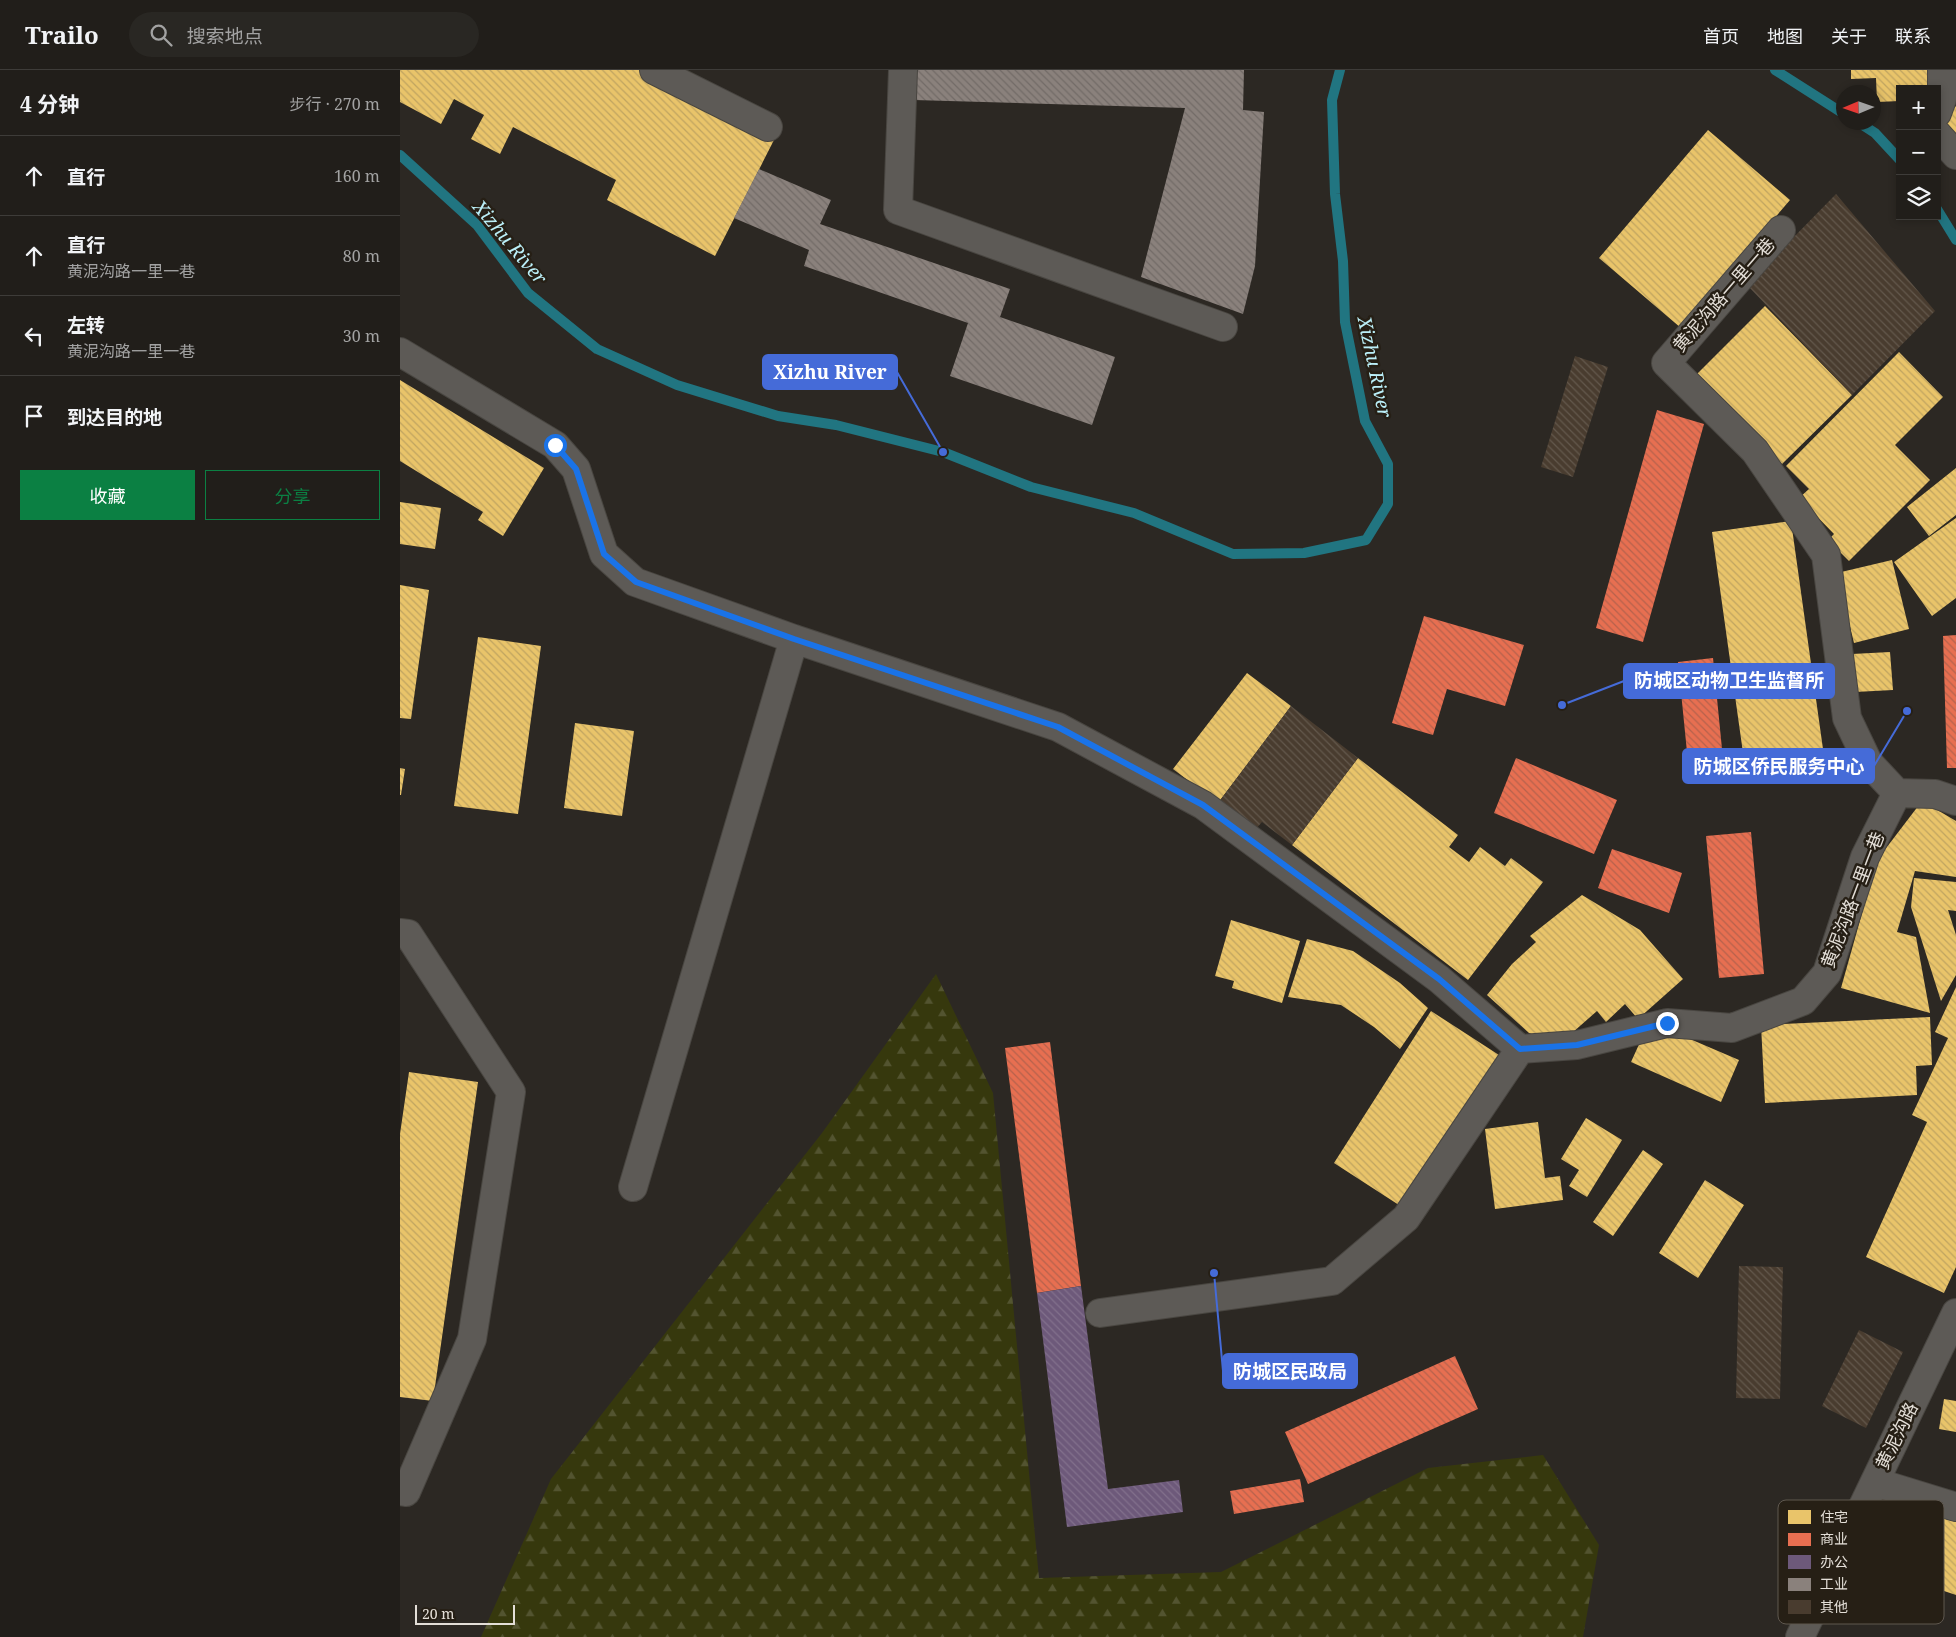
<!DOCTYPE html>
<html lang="zh">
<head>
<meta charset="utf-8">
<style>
	:root { --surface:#211e1a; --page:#292723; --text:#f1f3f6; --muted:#a2a2a2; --line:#3e3c39; --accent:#0b8043 }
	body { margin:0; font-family:"Noto Serif","Noto Sans SC",serif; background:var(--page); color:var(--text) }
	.controls { position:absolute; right:15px; top:15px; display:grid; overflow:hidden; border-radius:0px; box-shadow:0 2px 8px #0003 }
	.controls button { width:45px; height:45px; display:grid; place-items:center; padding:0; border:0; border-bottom:1px solid var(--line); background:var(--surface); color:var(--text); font:25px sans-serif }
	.compass { position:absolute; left:1436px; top:15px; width:45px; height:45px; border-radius:50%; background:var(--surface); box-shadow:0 2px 8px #0003; rotate:268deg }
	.scale { position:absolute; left:15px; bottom:12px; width:100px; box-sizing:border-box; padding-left:5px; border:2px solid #e3ded7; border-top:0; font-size:14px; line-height:18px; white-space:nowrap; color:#e3ded7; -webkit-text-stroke:4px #261f15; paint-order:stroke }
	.stop { position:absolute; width:15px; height:15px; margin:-11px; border:4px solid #1a73e8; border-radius:50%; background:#fff }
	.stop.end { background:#1a73e8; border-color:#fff; box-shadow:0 1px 5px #0008 }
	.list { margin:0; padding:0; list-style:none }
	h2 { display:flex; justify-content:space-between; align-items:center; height:65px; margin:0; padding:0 20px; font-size:21px }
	h2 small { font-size:16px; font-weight:400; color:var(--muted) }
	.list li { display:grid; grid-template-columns:32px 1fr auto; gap:15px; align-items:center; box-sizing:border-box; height:80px; padding:0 20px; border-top:1px solid var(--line) }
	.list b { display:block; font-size:19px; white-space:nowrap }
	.list p { margin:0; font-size:16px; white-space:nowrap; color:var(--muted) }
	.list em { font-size:16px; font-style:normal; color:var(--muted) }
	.actions { display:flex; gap:10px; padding:15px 20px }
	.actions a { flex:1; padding:11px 0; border:1px solid var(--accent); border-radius:0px; text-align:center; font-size:18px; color:var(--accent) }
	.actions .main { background:var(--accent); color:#fff }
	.icon { flex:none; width:28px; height:28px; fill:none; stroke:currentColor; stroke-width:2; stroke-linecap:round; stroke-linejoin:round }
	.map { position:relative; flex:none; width:1556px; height:1567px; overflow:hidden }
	header { display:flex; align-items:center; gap:30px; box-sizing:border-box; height:70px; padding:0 25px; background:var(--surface); border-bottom:1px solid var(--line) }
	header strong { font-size:24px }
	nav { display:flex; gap:28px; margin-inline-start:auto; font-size:18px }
	.search { width:350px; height:45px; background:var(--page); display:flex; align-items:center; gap:12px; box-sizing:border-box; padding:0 18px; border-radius:28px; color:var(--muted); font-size:19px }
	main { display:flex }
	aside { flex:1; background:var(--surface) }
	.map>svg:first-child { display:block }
	.forest { fill:url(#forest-firs) }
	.homes { fill:url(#homes-back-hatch) }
	.shops { fill:url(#shops-back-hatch) }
	.offices { fill:url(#offices-back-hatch) }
	.industry { fill:url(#industry-back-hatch) }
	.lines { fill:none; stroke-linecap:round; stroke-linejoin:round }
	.stream { stroke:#217581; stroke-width:10 }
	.building { fill:url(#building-back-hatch) }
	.minor-casing { stroke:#494641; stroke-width:30 }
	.minor { stroke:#5d5a56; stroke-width:28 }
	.route { stroke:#1a73e8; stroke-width:6 }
	.labels { text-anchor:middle; stroke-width:5; stroke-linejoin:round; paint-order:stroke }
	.street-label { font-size:18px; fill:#e3ded7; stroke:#261f15 }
	.water-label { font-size:19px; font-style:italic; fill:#bbeff8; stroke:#261f15 }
	.key { fill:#261f15; stroke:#5f584f; stroke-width:1 }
	.key-label { font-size:14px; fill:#e3ded7 }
	.leader { fill:none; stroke:#456bd8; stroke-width:2 }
	.callout-dot { fill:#456bd8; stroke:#261f15; stroke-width:2 }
	.callout { fill:#456bd8; stroke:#456bd8; stroke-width:2 }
	.callout-label { font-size:19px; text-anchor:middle; font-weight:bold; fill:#fff }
</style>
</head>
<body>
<header>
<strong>Trailo</strong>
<div class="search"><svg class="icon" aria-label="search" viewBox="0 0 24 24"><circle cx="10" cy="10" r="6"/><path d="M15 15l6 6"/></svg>搜索地点</div>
<nav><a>首页</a><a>地图</a><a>关于</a><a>联系</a></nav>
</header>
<main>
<aside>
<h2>4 分钟<small>步行 · 270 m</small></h2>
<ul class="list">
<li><svg class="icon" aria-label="ahead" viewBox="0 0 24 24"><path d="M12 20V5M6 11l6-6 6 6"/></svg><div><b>直行</b></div><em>160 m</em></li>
<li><svg class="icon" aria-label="ahead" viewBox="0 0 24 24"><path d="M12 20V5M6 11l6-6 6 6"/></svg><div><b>直行</b><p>黄泥沟路一里一巷</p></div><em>80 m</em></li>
<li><svg class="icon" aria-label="left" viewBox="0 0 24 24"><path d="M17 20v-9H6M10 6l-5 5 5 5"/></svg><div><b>左转</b><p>黄泥沟路一里一巷</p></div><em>30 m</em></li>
<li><svg class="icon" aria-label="arrive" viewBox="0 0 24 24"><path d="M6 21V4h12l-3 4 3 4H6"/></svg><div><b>到达目的地</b></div></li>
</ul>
<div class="actions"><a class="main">收藏</a><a>分享</a></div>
</aside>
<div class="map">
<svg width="1556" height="1567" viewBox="0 0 1556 1567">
	<defs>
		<pattern id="forest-firs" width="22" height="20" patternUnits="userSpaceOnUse" patternTransform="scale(1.25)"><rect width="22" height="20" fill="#36380d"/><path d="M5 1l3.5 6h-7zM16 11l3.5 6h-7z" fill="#535430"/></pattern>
		<pattern id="homes-back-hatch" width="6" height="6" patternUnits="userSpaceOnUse" patternTransform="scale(1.25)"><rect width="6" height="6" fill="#e9c46a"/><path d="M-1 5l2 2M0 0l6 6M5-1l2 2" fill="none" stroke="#c0a460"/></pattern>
		<pattern id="shops-back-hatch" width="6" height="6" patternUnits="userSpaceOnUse" patternTransform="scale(1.25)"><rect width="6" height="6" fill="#e76f51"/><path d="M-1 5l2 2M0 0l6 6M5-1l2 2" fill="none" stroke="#b6624c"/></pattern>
		<pattern id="offices-back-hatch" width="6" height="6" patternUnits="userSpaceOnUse" patternTransform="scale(1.25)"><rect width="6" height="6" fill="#6d597a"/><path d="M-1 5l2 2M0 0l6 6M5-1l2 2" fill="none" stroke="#82708c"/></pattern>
		<pattern id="industry-back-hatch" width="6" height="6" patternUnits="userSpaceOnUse" patternTransform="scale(1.25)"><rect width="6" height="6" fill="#8a817c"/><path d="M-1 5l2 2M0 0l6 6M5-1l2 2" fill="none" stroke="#726b67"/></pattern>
		<pattern id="building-back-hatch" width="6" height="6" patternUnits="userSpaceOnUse" patternTransform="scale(1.25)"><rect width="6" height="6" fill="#493c2f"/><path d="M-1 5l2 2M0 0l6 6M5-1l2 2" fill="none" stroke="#63584c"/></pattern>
	</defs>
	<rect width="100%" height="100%" fill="#2c2823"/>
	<path class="forest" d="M536,904L593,1023L639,1508L821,1502L1028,1398L1143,1385L1199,1475L1183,1567H81L151,1409L422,1063Z"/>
	<path class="homes" d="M0,0H239L374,70L315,186L207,130L216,110L113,57L100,84L71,69L84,45L54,29L41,54L0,32Z
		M1451,0H1531L1532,19H1500V31L1477,32L1476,8L1451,9Z
		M1556,36V67L1541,50Z
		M1308,60L1390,130L1281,258L1199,188Z
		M1365,236L1452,325L1382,394L1295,306Z
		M1499,282L1543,327L1495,375L1530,410L1449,491L1428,470L1434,464L1399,428L1409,419L1386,396Z
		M0,310L144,398L103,466L78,450L83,442L0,391Z
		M1556,398V445L1529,466L1507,437Z
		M0,432L41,438L35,479L0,474Z
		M1556,448V528L1532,546L1494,492Z
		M1391,451L1423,679L1344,690L1312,462Z
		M1492,490L1509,559L1454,573L1437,503Z
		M0,515L29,520L11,649L0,648Z
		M78,567L141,576L118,744L54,736Z
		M1490,582L1493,620L1455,622L1452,584Z
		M847,603L891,636L818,733L773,699Z
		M175,653L234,661L222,746L164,738Z
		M958,688L1058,765L1049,777L1069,792L1080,777L1105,796L1111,788L1143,812L1068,910L892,775Z
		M0,698L5,699L1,725H0Z
		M1522,731L1556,751V807L1515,801L1497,862L1516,867L1530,943L1441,918L1477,790Z
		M1514,808L1556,812V841L1548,840L1556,865V905L1541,931L1511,837Z
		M1182,825L1240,860L1283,909L1238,949L1225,934L1206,952L1197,941L1172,963L1153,971L1129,963L1087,925L1112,894L1136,872L1130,866Z
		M831,850L900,871L882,933L832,918L834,911L815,906Z
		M907,869L953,881L1000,913L1028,938L1000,979L974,957L941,935L888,927Z
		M1556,917V1197L1544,1223L1466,1187L1527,1052L1512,1045L1548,968L1535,962Z
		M1031,941L1099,985L1002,1137L934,1093Z
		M1530,947L1532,995L1516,996L1517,1025L1365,1033L1361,955Z
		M1276,963L1339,990L1321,1032L1231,992L1241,970Z
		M9,1002L78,1012L33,1331L0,1327V1064Z
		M1186,1048L1222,1070L1187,1127L1169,1116L1179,1100L1161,1089Z
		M1138,1052L1145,1108L1160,1106L1163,1130L1095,1139L1085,1059Z
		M1243,1080L1263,1094L1213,1166L1193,1152Z
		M1305,1110L1344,1135L1298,1208L1259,1183Z
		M1544,1329L1556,1331V1362L1539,1359Z
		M1502,1437L1556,1452V1525L1544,1521L1535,1553L1475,1537Z"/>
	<path class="shops" d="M1257,340L1304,354L1243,572L1196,558Z
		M1024,546L1124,575L1105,636L1047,619L1033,665L992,653Z
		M1556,565V698H1547L1543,566Z
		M1313,588L1324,699L1289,702L1278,592Z
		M1116,688L1217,730L1194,784L1094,743Z
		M1351,762L1364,904L1319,908L1306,766Z
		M1212,779L1282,803L1269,843L1198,818Z
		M650,972L681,1216L637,1223L605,978Z
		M1055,1286L1078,1339L908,1414L885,1362Z
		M900,1409L904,1432L834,1444L830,1421Z"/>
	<path class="offices" d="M681,1216L708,1419L779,1410L783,1442L667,1457L637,1223Z"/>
	<path class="industry" d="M515,0H844L843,40L864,42L855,196L843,244L741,207L785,38L514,30Z
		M359,99L431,130L420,154L610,219L600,247L715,287L692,355L550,306L568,253L404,196L409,180L334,148Z"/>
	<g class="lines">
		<path class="stream" d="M1375,0L1444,44
			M1458,52L1475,63L1500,90
			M0,85L77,155L128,223L197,279L277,315L378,346L436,355L543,382L631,417L734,443L833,484L904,483L966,470L988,434V394L965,351L945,252L943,191L935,124L932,30L940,0
			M1537,139L1556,170"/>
	</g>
	<path class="building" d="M1436,124L1535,241L1452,325L1347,215Z
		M1175,286L1208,297L1173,407L1141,397Z
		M891,636L958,688L892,775L862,752L854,761L818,733Z
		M1339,1196L1383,1197L1380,1329L1336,1328Z
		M1459,1260L1503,1282L1466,1358L1422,1336Z"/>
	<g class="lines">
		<g class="minor-casing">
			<path id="minor" d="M254,0L368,57
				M503,0L498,140L823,257
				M1537,43L1542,29V0
				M1537,64L1556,85
				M1381,160L1266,293L1355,381L1426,485L1447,648L1468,692L1497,723
				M0,282L155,375L176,399L204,484L235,512L394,569L658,657L803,735L1039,909L1120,979L1177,975L1267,953L1332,958L1403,931L1427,903L1465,787L1497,723L1535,724L1556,731
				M0,863L8,864L111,1022L72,1269L6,1422L0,1421
				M233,1117L394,569
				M700,1243L932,1211L1006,1148L1120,979
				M1475,1412L1556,1437
				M1400,1567L1556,1243"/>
		</g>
		<use href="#minor" class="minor"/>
	</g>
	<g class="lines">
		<path class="route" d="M155,375L176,399L204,484L236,512L394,569L658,657L803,735L1039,909L1120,979L1177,975L1267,953"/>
	</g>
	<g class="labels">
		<g class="street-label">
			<text transform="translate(1324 225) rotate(-49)" y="6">黄泥沟路一里一巷</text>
			<text transform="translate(1453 830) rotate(-69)" y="6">黄泥沟路一里一巷</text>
			<text transform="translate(1497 1366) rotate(-64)" y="6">黄泥沟路</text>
		</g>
		<g class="water-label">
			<text transform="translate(110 172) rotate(50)" y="7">Xizhu River</text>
			<text transform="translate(975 297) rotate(78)" y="7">Xizhu River</text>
		</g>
	</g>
	<rect x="1378" y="1430" width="166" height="124" rx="8" class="key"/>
	<rect x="1388" y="1440" width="23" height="14" fill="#e9c46a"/>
	<rect x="1388" y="1463" width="23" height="13" fill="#e76f51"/>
	<rect x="1388" y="1485" width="23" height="14" fill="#6d597a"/>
	<rect x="1388" y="1508" width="23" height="13" fill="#8a817c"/>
	<rect x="1388" y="1530" width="23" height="14" fill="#493c2f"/>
	<g class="key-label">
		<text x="1420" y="1452">住宅</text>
		<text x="1420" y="1474">商业</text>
		<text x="1420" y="1497">办公</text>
		<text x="1420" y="1519">工业</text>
		<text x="1420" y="1542">其他</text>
	</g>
	<path class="leader" d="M543 382L497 302M1162 635L1224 611M1507 641L1474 696M814 1203L823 1301"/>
	<g class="callout-dot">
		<circle cx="543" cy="382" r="5"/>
		<circle cx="1162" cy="635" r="5"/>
		<circle cx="1507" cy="641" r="5"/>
		<circle cx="814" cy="1203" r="5"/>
	</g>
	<g class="callout">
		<rect x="363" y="285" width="134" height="34" rx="5"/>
		<rect x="1224" y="594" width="210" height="34" rx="5"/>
		<rect x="1283" y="679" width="191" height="34" rx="5"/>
		<rect x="823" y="1284" width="134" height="34" rx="5"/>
	</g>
	<g class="callout-label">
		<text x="430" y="309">Xizhu River</text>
		<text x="1329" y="617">防城区动物卫生监督所</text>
		<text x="1379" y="703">防城区侨民服务中心</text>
		<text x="890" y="1308">防城区民政局</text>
	</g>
</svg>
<div class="controls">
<button>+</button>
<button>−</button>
<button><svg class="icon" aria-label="layers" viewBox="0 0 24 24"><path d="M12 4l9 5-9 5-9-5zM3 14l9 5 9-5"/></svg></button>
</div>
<svg class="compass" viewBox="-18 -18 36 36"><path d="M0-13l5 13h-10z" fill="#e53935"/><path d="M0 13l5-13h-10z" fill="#a2a2a2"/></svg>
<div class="scale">20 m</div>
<div class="stop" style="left:155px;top:375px"></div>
<div class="stop end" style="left:1267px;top:953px"></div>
</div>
</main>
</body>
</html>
